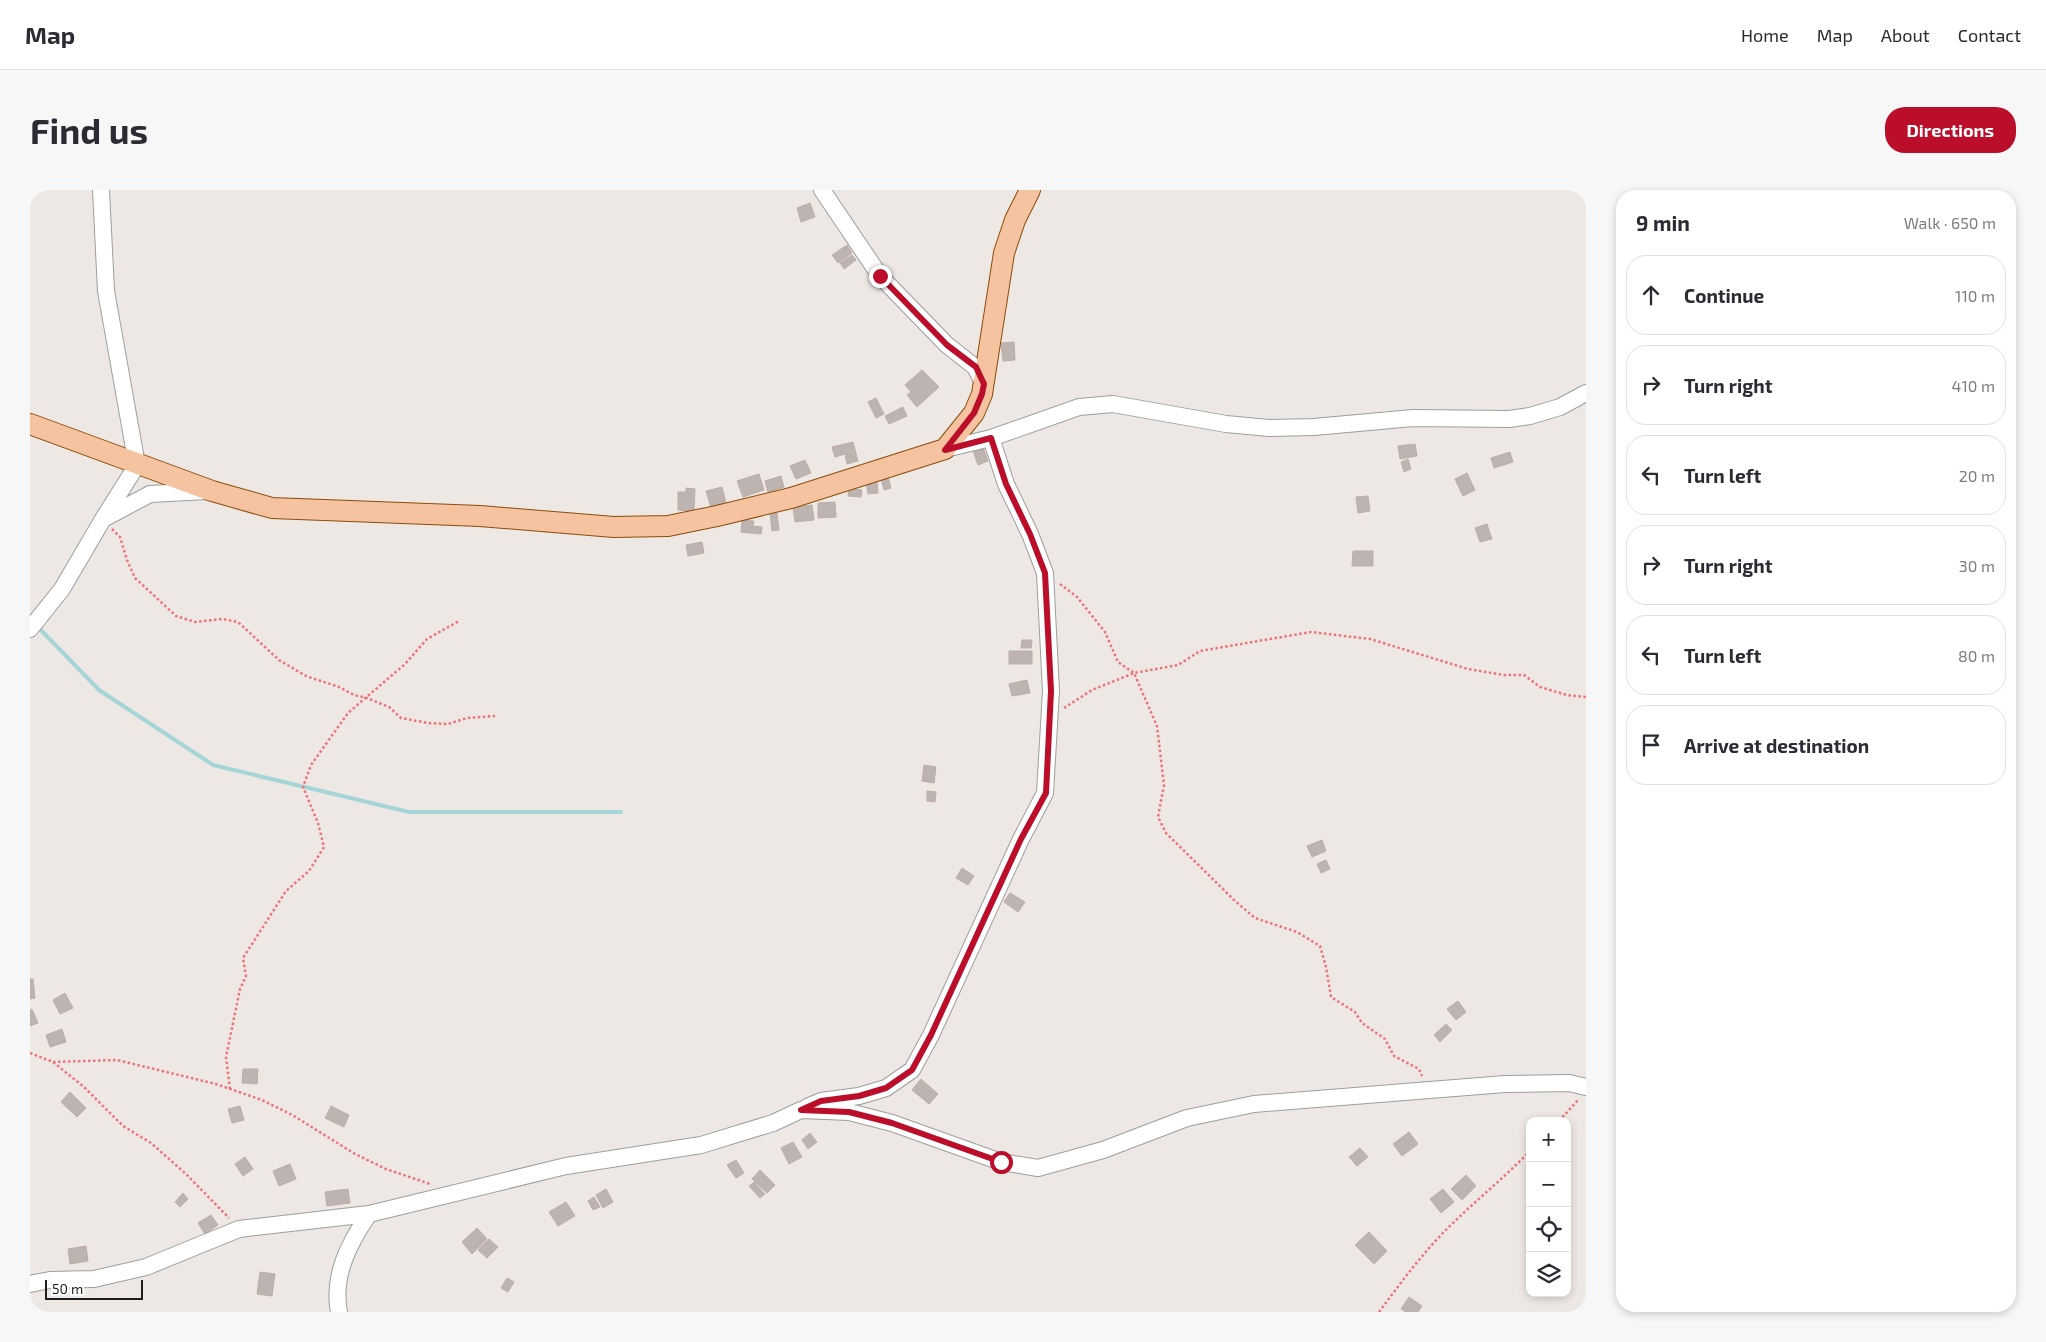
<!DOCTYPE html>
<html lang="en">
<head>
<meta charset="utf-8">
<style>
	:root { --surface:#fff; --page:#f7f7f7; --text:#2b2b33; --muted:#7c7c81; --line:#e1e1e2; --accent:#bb0e2a }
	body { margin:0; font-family:"Exo 2",sans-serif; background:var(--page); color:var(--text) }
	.controls { position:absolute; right:15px; bottom:15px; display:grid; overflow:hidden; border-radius:10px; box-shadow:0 2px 8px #0003 }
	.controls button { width:45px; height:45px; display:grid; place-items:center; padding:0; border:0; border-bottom:1px solid var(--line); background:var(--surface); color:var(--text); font:25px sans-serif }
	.scale { position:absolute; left:15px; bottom:12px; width:98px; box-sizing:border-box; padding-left:5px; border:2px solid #1d1d1d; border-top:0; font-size:14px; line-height:18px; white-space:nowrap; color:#1d1d1d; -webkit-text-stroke:4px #fff; paint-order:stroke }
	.stop { position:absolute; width:15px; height:15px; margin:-11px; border:4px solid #bb0e2a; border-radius:50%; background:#fff }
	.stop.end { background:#bb0e2a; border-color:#fff; box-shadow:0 1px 5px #0008 }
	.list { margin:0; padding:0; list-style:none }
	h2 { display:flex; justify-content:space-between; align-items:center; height:65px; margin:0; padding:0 20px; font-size:21px }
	h2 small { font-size:16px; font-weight:400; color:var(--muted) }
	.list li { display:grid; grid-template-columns:32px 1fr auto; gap:15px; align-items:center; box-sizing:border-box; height:80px; margin:0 10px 10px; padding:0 10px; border:1px solid var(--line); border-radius:20px }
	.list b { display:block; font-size:19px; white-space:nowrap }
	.list em { font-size:16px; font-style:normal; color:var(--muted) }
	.icon { flex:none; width:28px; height:28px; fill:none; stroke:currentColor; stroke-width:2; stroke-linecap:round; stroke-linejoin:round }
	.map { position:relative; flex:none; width:1556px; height:1122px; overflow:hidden; border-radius:20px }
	header { display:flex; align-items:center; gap:30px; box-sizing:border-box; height:70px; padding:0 25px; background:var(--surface); border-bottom:1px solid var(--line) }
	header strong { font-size:24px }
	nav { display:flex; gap:28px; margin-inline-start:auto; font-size:18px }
	.intro { display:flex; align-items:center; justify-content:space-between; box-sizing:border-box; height:120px; padding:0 30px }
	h1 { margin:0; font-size:35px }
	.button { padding:12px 22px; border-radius:20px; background:var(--accent); color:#fff; font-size:18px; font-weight:700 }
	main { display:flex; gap:30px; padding:0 30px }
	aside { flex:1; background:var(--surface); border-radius:20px; box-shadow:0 2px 8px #0003 }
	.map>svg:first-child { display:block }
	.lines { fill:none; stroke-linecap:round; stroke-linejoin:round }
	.stream { stroke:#a6d5d8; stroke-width:4 }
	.building { fill:#bdb3b0; stroke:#beada6 }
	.minor-casing { stroke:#9e9e9e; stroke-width:18 }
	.major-casing { stroke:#8b4c0a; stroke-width:22 }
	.path { stroke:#ef7279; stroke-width:2.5; stroke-dasharray:2.5 2.5; stroke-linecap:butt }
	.minor { stroke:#fff; stroke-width:16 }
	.major { stroke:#f5c3a0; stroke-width:20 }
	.route { stroke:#bb0e2a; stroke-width:6 }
</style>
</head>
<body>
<header>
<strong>Map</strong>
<nav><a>Home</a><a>Map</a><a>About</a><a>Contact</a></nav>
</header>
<div class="intro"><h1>Find us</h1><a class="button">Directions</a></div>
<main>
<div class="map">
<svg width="1556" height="1122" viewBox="0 0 1556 1122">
	<rect width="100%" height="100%" fill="#ede8e3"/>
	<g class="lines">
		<path class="stream" d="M8,437L69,500L183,575L379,622H591"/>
	</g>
	<path class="building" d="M780,13L785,27L771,32L767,18Z
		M817,55L822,63L808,73L802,65Z
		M822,65L826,70L814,79L810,73Z
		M984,152L985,170L973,171L971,153Z
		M892,180L909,197L887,217L877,205L881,202L875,195Z
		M846,208L854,224L846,228L838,212Z
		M873,217L877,226L859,234L855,226Z
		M823,252L828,271L817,274L815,264L805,267L802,257Z
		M1385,254L1387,266L1370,269L1368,256Z
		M952,255L958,271L948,275L942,258Z
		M1480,262L1483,272L1464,278L1461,268Z
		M1378,269L1381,279L1374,282L1371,272Z
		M775,270L781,283L766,289L760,276Z
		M1437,283L1445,300L1433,306L1425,289Z
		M729,284L734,300L713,307L707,291Z
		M751,286L754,297L738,302L735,291Z
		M858,287L861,298L854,300L851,289Z
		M847,290L848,303L838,304L836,291Z
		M692,297L697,317L682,321L676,301Z
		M656,298L665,299L664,321L648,320V302H656Z
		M819,298L832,300L831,307L818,306Z
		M1338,306L1340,321L1328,323L1326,307Z
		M805,312L806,327L788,328V313Z
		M782,315L784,330L765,332L763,317Z
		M740,323H747L749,340L742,341Z
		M712,330L724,331L723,336L732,337L731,344L711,342Z
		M1457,334L1462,349L1450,352L1445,338Z
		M672,352L674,363L658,366L656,355Z
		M1323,361H1343V376H1322Z
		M992,450H1002L1001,458H991Z
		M979,461H1002V474H979Z
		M997,490L1000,503L982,506L979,494Z
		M894,575L906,577L904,593L892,591Z
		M897,601L906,602L905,612L897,611Z
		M1292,650L1296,661L1282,667L1277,656Z
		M1296,670L1300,679L1291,683L1287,674Z
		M932,678L944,686L938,695L926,688Z
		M980,703L995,712L988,722L974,712Z
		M0,789H3L5,808L0,809Z
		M35,803L43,818L30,824L23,810Z
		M1428,811L1436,822L1426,830L1417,819Z
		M2,819L8,833L0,836V820Z
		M1416,834L1422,840L1410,852L1404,845Z
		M32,839L36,852L20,857L16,845Z
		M213,879H228L227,894L212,893Z
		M891,889L908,904L899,914L882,900Z
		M40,902L56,918L47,927L31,912Z
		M210,916L214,930L202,933L198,919Z
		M301,916L319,925L314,937L295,928Z
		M1379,942L1388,954L1372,966L1363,954Z
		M780,943L787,952L778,959L772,950Z
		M763,952L772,967L759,974L751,958Z
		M1330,958L1338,967L1327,976L1319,967Z
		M215,967L223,979L213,986L205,974Z
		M706,970L714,983L706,988L697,975Z
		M260,974L266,989L249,996L243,981Z
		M730,980L745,995L737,1003L722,989Z
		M1436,985L1446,996L1432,1010L1421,999Z
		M724,992L735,1004L730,1008L719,996Z
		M318,999L320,1013L297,1016L295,1002Z
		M576,999L583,1012L573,1018L566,1005Z
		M1413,999L1424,1012L1411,1023L1400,1009Z
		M153,1003L158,1009L150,1017L145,1012Z
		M564,1007L570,1017L563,1020L558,1011Z
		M536,1012L545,1026L528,1036L519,1022Z
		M181,1025L188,1035L175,1044L168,1033Z
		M447,1038L457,1049L442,1064L432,1052Z
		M1339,1042L1357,1061L1344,1074L1325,1055Z
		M459,1049L468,1057L457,1068L448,1060Z
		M56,1056L58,1071L40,1074L38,1059Z
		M230,1082L245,1084L242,1106L227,1104Z
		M477,1088L484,1092L478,1102L471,1098Z
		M1379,1107L1392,1116L1388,1122H1376L1371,1119Z"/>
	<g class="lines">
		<g class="minor-casing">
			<path id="minor" d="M792,0L850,86L917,155L945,177L954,194
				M915,259L961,248L1049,217L1083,214L1196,234L1239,238L1284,237L1383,228L1479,229L1500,226L1530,217L1556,203
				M75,328L120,304L177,301
				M0,439L32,399L73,329L107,275L76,101L71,0
				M777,917L791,911L829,906L856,898L882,880L901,845L991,649L1015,603L1021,501L1015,383L1000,344L976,294L961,248
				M0,1094L20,1090L64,1089L116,1077L209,1039L339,1024L536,976L671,955L743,933L771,920L819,922L862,933L971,972L1008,978L1073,960L1157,928L1224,914L1475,894L1539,893L1556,897
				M309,1122C302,1086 319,1053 339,1024"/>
		</g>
		<g class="major-casing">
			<path id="major" d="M0,234L182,301L242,318L450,326L584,337L638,336L687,326L761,308L915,259L944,223L952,204L974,63L985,30L1000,0"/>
		</g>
		<path class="path" d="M82,339L90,347L97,370L105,388L146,426L165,432L192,429L208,432L249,470L276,486L309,497L324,505L337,508L359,517L371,528L398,533L418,534L437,528L465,526
			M1030,394L1047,407L1075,442L1088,472L1104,483L1127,536L1134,595L1128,627L1136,643L1205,711L1225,728L1267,742L1290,756L1296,777L1301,807L1325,822L1332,833L1355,849L1364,866L1389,879L1392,886
			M1034,518L1062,500L1104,483L1148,475L1170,461L1281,442L1340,449L1438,479L1474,485H1494L1510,497L1537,505L1556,507
			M0,863L23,872L54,897L93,936L121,953L156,984L199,1028
			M23,872L87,870L186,894L232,910L264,926L325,964L356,979L400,994
			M200,899L196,867L210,799L216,786L213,768L256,701L279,681L294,657L288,633L273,597L281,575L318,523L375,474L397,449L429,431
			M1529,931L1548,910
			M1349,1122C1369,1095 1389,1068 1412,1044C1440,1015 1472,990 1500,961"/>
		<use href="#minor" class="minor"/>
		<use href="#major" class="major"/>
	</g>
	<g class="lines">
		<path class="route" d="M850,86L917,155L946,177L954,194L952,204L944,223L915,260L961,248L976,294L1000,344L1015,383L1021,501L1016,603L991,649L901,845L882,880L856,898L829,906L791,911L771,920L819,922L862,933L971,972"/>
	</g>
</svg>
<div class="controls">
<button>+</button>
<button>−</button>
<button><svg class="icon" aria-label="locate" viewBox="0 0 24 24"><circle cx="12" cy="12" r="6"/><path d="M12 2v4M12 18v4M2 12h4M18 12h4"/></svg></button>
<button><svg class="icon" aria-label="layers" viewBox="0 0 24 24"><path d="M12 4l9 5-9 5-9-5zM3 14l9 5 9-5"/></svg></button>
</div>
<div class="scale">50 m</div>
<div class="stop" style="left:971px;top:972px"></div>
<div class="stop end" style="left:850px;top:86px"></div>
</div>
<aside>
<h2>9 min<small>Walk · 650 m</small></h2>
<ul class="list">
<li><svg class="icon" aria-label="ahead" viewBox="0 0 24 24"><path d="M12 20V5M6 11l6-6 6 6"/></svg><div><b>Continue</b></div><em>110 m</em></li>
<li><svg class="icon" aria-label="right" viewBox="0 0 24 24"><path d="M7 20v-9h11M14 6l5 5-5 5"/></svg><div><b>Turn right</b></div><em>410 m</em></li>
<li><svg class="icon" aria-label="left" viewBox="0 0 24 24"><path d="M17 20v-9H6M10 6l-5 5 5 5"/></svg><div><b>Turn left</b></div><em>20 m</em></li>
<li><svg class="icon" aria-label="right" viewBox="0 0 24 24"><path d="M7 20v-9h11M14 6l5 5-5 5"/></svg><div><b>Turn right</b></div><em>30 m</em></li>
<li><svg class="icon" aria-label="left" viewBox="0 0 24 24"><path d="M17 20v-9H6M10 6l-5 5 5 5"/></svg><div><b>Turn left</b></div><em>80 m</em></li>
<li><svg class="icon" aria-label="arrive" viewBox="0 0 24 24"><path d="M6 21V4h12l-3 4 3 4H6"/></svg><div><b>Arrive at destination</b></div></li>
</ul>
</aside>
</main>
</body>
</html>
